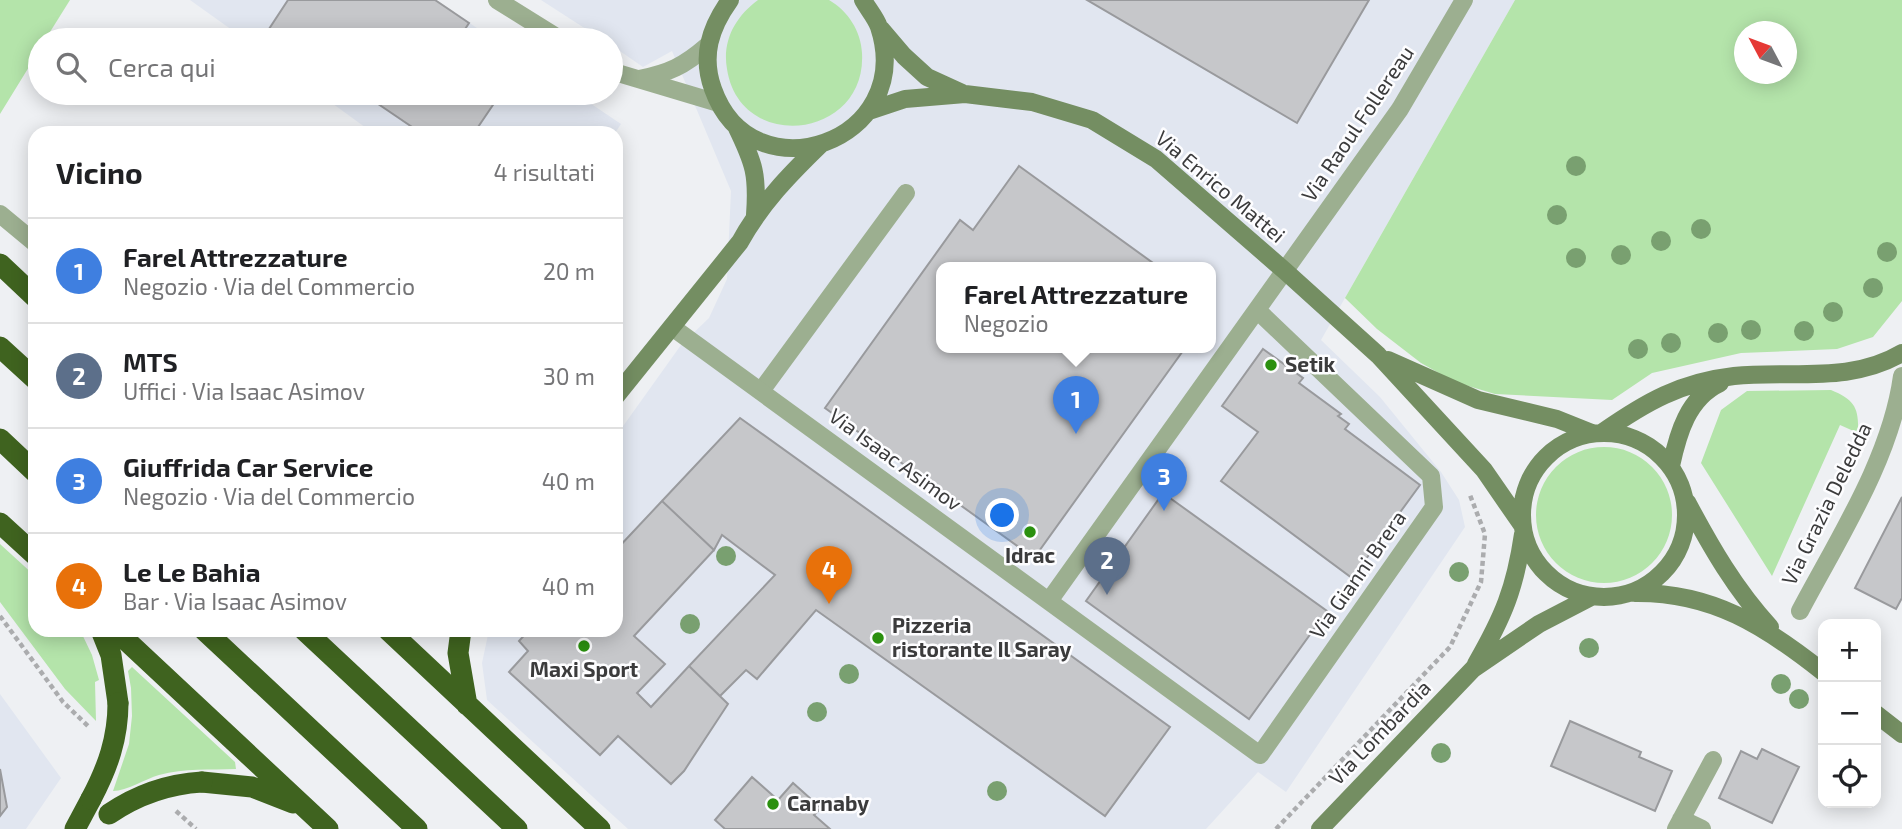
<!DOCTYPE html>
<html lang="it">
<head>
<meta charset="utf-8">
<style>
	:root { --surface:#fff; --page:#f6f6f6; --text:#202124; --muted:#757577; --line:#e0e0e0; --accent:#7c3aed }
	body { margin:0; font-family:"Exo 2",sans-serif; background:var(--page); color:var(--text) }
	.controls { position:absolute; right:21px; bottom:21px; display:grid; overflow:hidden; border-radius:14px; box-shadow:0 4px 18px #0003 }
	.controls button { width:63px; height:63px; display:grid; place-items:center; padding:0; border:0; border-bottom:2px solid var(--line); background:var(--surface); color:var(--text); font:35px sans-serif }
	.compass { position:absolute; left:1734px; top:21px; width:63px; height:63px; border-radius:50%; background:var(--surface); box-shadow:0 4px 18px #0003; rotate:311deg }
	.you { position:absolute; left:1003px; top:516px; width:24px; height:24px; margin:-18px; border:5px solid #fff; border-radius:50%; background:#1a73e8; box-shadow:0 0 0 10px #1a73e833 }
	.badge { display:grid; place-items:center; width:46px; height:46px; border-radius:50%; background:var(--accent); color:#fff; font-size:23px; font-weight:700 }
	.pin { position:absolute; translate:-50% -58px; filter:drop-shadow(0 2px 4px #0008) }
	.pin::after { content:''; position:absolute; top:37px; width:24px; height:21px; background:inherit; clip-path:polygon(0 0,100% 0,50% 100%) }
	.popup { position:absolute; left:936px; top:262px; width:280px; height:91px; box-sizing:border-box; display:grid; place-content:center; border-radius:14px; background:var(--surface); filter:drop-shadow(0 2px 5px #0005); font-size:23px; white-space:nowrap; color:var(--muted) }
	.popup b { font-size:26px; color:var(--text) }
	.popup::after { content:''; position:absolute; left:50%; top:100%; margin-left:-14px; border:14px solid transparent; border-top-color:var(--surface) }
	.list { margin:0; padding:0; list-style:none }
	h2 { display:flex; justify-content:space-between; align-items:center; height:91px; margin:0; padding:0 28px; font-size:30px }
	h2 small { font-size:23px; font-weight:400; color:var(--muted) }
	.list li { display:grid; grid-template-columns:46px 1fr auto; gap:21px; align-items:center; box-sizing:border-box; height:105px; padding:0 28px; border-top:2px solid var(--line) }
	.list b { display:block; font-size:26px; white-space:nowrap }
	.list p { margin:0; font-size:23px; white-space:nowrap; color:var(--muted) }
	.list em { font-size:23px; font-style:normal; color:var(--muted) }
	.icon { flex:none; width:38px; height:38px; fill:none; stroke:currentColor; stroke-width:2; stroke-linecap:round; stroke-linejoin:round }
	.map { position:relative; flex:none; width:1902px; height:829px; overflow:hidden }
	.search { position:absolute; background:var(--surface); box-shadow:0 4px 18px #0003; left:28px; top:28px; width:595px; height:77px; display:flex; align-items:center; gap:18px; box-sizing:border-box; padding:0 24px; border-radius:38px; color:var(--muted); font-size:26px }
	.panel { position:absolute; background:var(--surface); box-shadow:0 4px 18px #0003; left:28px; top:126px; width:595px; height:511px; border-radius:21px }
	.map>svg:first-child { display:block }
	.built { fill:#e1e6f0; fill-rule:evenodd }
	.green { fill:#b4e4aa; fill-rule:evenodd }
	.building { fill:#c6c7ca; stroke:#999a9d; stroke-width:2 }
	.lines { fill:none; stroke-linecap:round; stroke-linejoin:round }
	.path { stroke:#abacae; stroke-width:4.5; stroke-dasharray:5 3.5; stroke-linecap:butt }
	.lane { stroke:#9caf90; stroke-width:18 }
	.street { stroke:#9caf90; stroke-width:18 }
	.secondary { stroke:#748e62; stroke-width:18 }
	.highway { stroke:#3f631f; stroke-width:21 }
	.highway-bridge { stroke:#3f631f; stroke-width:21 }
	.tree { fill:#79a070 }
	.poi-dot { fill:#2b900f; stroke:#fdfdff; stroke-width:2.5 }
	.labels { text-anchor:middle; stroke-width:5; stroke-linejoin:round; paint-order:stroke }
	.street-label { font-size:21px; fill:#3b3b3c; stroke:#fdfdff }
	.poi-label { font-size:21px; font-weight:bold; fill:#3b3b3c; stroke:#fdfdff; text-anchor:start }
</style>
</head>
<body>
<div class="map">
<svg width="1902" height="829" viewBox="0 0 1902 829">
	<rect width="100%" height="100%" fill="#eef0f3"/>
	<path class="built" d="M190,0H435L495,40H246Z
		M541,0H1515L1321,340L1380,397L1441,472L1459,500L1465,527L1286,792L1258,772L1206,829H628L487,700L482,663L489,630H616V436L681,345L709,318L727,279L731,191L672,51L643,67L611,45V40H603ZM941,268H1211V348H941Z
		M318,93H575L621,124L615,133H373Z
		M0,694L61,778L26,829H0Z"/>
	<path class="green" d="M0,0H70L45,40H40V49L0,114Z
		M829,0C848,11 861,31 862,53C867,139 740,154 727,69C722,41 735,17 758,0Z
		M1515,0H1902V301L1873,337L1837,349L1741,353L1652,373L1612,400L1495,394L1455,382L1421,363L1377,329L1345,298ZM1744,32H1786V74H1744Z
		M1831,390C1855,400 1859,408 1858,433L1840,425L1772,576L1701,463L1721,410L1747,391Z
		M1536 515a68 68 0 1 1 136 0a68 68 0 1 1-136 0Z
		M0,544L35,576V630L81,632L92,655L99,680L95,682L96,721L65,689L0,602Z
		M132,667L235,762L236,769C210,770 185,768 159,775C145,779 127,791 113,791L129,744L132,716L131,688L128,671Z"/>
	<path class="building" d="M288,0H435L469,23L458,40H285L269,29Z
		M1087,0H1369L1297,123Z
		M362,93H501L474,133H421Z
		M1019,166L1160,268H941V348H1185L1034,558L825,408L960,220L973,230Z
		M1263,349L1303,378L1299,383L1341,414L1338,416L1349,424L1345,429L1420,485L1352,578L1221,481L1258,432L1222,406Z
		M740,418L1170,727L1105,816L816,610L757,679L746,670L720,696L689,666L775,575L722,535L714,550L662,501Z
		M1163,493L1327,611L1249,719L1086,601Z
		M1902,497V598L1896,609L1855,588Z
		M662,501L714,550L634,636L665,664L637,693L651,707L689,666L728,704L684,771L671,784L618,736L600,755L509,672L528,651L519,641L529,630H616V550Z
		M1570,721L1641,752L1639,757L1672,771L1655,811L1551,766Z
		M1762,749L1799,767L1772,823L1719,798L1741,751L1757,759Z
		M0,769L7,807L0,816Z
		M752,777L778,800L793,783L821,808L814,815L830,829H725L715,820Z"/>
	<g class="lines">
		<path class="path" d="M0,616L63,702L90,728
			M176,811L196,829
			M1276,829L1450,647L1481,582L1485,534L1470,495"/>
		<path class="lane" d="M761,391L906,193
			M1800,611C1838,539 1891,458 1902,376"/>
		<path class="street" d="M497,0L561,40
			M611,71L718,103
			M639,79C669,73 684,66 707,46
			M0,214L35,243
			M672,327L1260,755L1434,507L1431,476L1257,310
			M1049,601L1400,109L1464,0
			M1681,819L1702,829
			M1676,829L1713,760"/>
		<path class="secondary" d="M730,0C710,28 701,56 713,89C752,199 917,142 879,27C876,18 868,9 863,0
			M881,29L904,56L927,77L962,93
			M869,111L905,99L965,94L1032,102L1092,120L1156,159L1285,271L1378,355L1484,470L1522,525
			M737,128C754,163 758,175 755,215
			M1388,360L1478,400L1557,419L1592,433
			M616,396L740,242C761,204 789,175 820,145
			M1603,432C1646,402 1681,382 1734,376C1791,370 1850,384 1902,353
			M1522 515a82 82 0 1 1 164 0a82 82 0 1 1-164 0Z
			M1671,466C1678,433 1688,398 1720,383
			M1687,502C1711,547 1735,589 1770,627
			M1635,593C1712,592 1765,626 1823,672
			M1476,664C1503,617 1515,589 1523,534
			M1876,714L1902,734
			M1320,829L1473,669L1539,624L1591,597"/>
		<path class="highway" d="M0,264L35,297
			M0,347L35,379
			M0,439L35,472
			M0,523L35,555
			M101,630L111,655L118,703
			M115,630L328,829
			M204,630L417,829
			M304,630L517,829
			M388,630L600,829
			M461,630L458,653L467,705
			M202,782L252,787L293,803
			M75,829L91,799"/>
		<path class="highway-bridge" d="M91,799C108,767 118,738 118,703
			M109,814C137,795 168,784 202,782"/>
	</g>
	<g class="tree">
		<circle cx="1576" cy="166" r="10"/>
		<circle cx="1557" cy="215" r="10"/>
		<circle cx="1701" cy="229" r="10"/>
		<circle cx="1661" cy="241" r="10"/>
		<circle cx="1887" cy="252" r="10"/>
		<circle cx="1621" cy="255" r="10"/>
		<circle cx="1576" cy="258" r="10"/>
		<circle cx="1873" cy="288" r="10"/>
		<circle cx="1833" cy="312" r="10"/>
		<circle cx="1751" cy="330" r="10"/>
		<circle cx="1804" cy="331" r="10"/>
		<circle cx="1718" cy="333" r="10"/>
		<circle cx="1671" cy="343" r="10"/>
		<circle cx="1638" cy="349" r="10"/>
		<circle cx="726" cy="556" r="10"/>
		<circle cx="1459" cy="572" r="10"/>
		<circle cx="690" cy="624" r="10"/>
		<circle cx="1589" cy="648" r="10"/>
		<circle cx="849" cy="674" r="10"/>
		<circle cx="1781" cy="684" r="10"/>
		<circle cx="1799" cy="699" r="10"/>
		<circle cx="817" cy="712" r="10"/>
		<circle cx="1441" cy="753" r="10"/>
		<circle cx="997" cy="791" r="10"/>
	</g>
	<g class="poi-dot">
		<circle cx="1271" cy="365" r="7"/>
		<circle cx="1030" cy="532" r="7"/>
		<circle cx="878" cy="638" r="7"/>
		<circle cx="584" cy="646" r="7"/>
		<circle cx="773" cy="804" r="7"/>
	</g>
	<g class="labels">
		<g class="street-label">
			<text transform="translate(1358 124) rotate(-56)" y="7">Via Raoul Follereau</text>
			<text transform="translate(1220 187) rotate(40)" y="7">Via Enrico Mattei</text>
			<text transform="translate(895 460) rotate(36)" y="7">Via Isaac Asimov</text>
			<text transform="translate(1827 504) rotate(-64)" y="7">Via Grazia Deledda</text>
			<text transform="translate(1358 575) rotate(-55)" y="7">Via Gianni Brera</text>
			<text transform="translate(1380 733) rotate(-46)" y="7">Via Lombardia</text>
		</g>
		<g class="poi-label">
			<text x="1285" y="372">Setik</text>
			<text x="1030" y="563" text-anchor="middle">Idrac</text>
			<text x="892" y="633">Pizzeria<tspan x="892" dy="24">ristorante Il Saray</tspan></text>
			<text x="584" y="677" text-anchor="middle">Maxi Sport</text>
			<text x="787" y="811">Carnaby</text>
		</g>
	</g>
</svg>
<div class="controls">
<button>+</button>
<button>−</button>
<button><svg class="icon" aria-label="locate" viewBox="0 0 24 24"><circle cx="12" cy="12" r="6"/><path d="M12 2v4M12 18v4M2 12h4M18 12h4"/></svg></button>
</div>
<svg class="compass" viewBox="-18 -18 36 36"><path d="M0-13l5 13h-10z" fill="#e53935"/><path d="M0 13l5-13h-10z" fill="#757577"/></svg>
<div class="you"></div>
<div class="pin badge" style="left:1076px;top:434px;background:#3f7fe0">1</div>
<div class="popup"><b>Farel Attrezzature</b>Negozio</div>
<div class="pin badge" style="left:1107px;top:595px;background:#5c6f8a">2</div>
<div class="pin badge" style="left:1164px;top:511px;background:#3f7fe0">3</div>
<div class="pin badge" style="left:829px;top:604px;background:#e8710a">4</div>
<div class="search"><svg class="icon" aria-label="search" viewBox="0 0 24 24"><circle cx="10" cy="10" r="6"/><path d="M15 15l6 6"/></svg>Cerca qui</div>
<section class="panel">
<h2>Vicino<small>4 risultati</small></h2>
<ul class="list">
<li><span class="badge" style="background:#3f7fe0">1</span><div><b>Farel Attrezzature</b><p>Negozio · Via del Commercio</p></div><em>20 m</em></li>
<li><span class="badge" style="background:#5c6f8a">2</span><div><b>MTS</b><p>Uffici · Via Isaac Asimov</p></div><em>30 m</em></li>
<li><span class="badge" style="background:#3f7fe0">3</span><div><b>Giuffrida Car Service</b><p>Negozio · Via del Commercio</p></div><em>40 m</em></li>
<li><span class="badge" style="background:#e8710a">4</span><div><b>Le Le Bahia</b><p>Bar · Via Isaac Asimov</p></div><em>40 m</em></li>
</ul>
</section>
</div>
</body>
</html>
